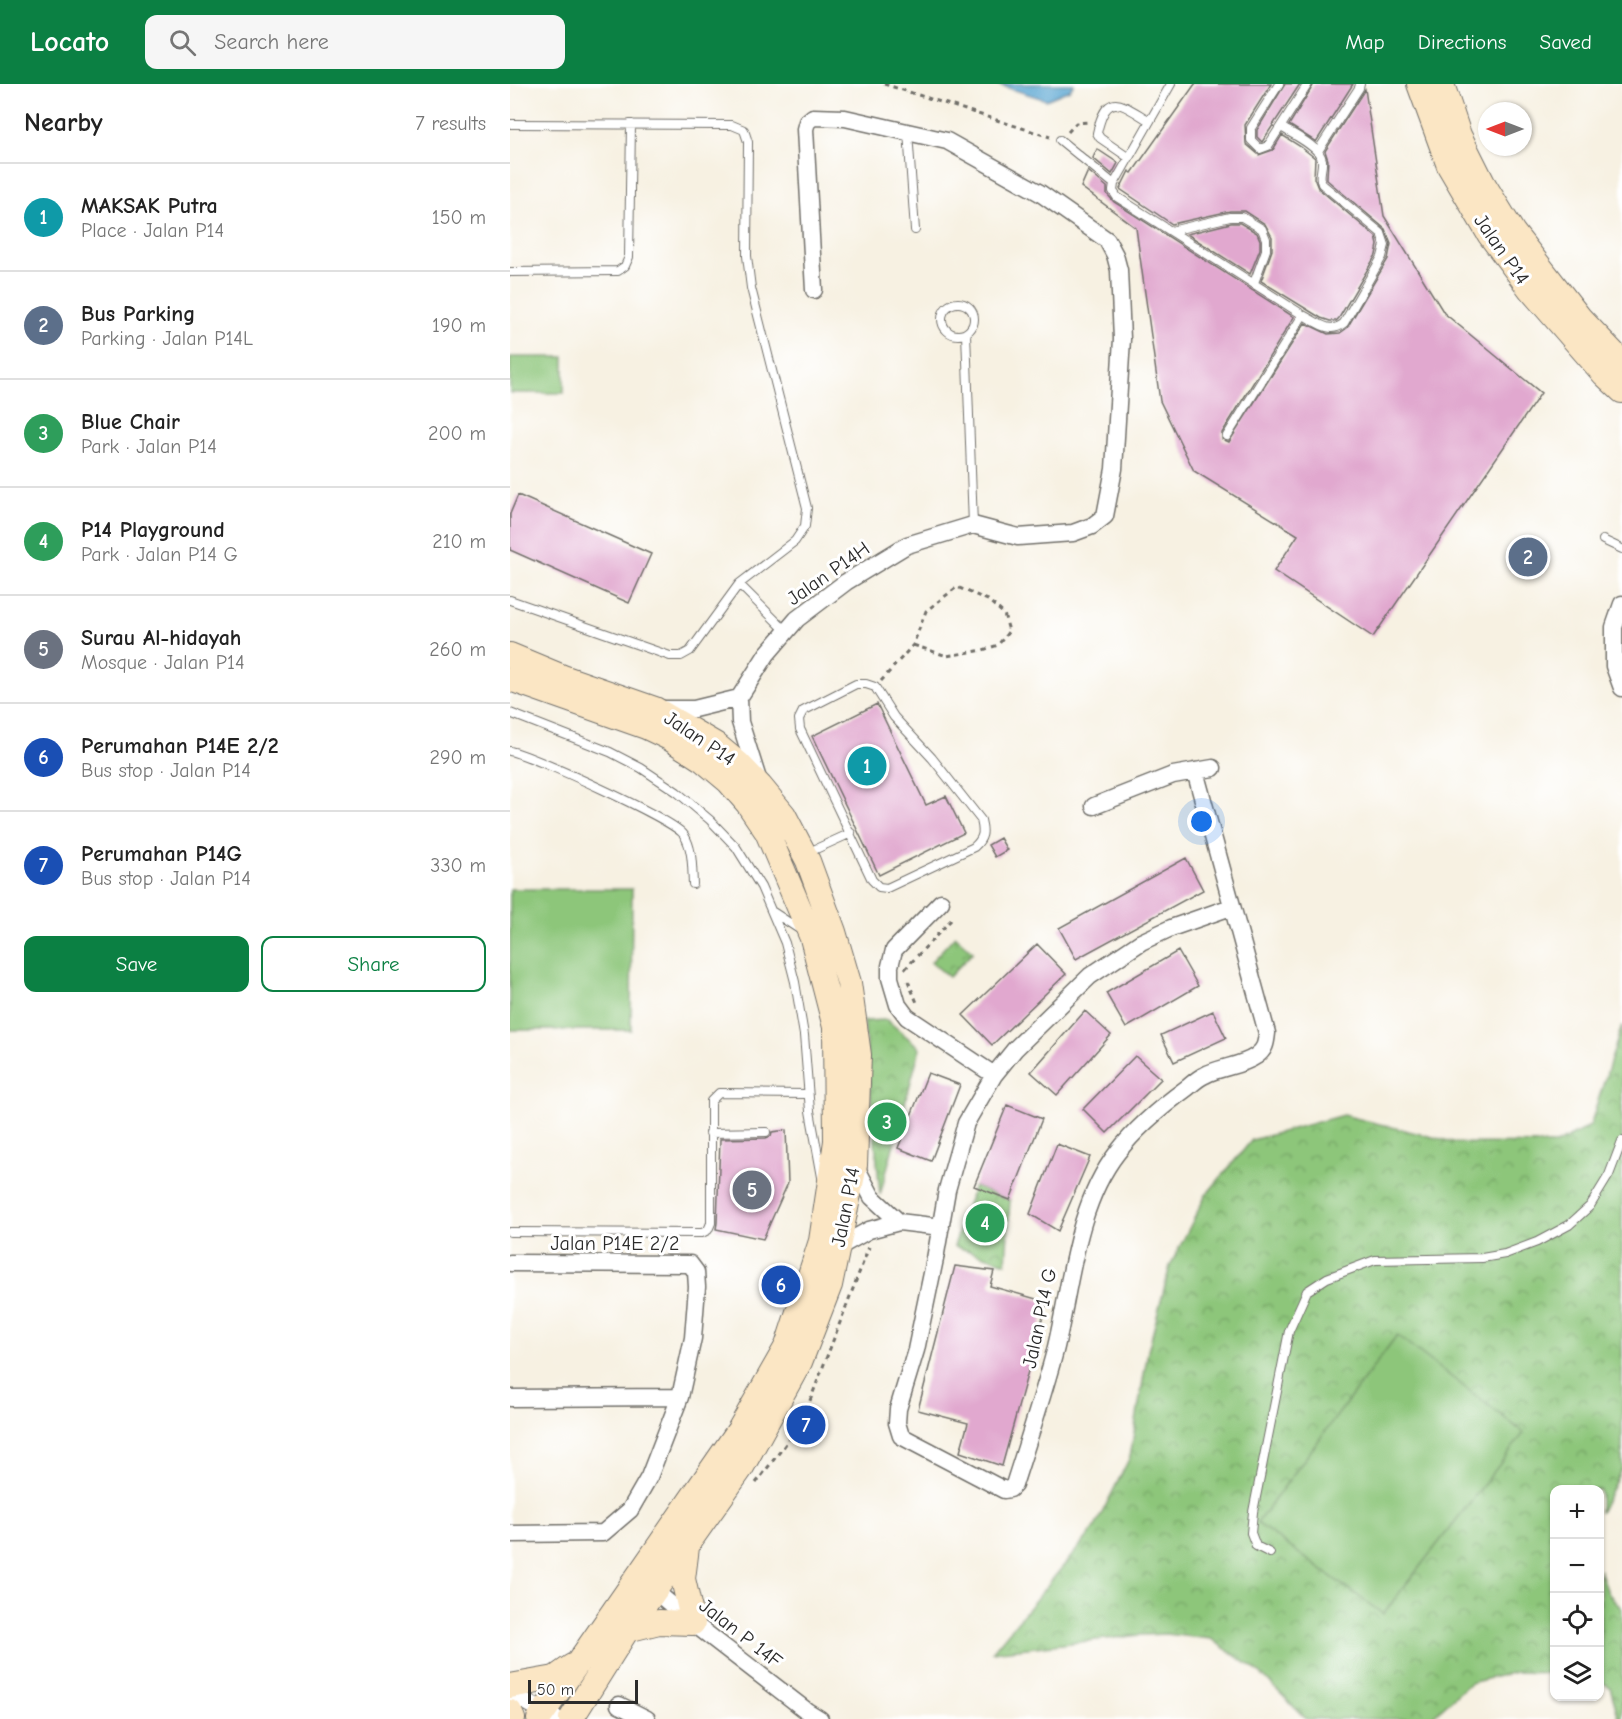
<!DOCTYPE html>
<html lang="en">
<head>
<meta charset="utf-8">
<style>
	:root { --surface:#fff; --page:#f6f6f6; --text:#222; --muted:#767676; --line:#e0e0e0; --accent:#0b8043 }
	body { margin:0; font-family:"Comic Neue",sans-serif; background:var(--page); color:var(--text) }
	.controls { position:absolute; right:18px; bottom:18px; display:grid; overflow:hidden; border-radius:12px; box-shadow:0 2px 4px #0004 }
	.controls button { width:54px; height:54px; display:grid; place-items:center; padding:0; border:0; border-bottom:2px solid var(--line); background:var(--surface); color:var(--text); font:30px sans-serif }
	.compass { position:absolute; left:968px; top:18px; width:54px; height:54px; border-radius:50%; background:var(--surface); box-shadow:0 2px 4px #0004; rotate:270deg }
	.scale { position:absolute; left:18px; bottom:15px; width:110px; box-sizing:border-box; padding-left:6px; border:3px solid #2b2b2b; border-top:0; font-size:16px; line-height:21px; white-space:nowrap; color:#2b2b2b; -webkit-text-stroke:4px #fff; paint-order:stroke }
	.you { position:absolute; left:692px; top:738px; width:21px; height:21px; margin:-15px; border:4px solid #fff; border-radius:50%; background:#1a73e8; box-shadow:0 0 0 9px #1a73e833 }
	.badge { display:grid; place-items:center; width:39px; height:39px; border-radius:50%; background:var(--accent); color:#fff; font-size:20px; font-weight:700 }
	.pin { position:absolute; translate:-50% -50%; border:3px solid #fff; box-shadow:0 2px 6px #0006 }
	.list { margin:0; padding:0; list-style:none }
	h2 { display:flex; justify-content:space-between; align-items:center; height:78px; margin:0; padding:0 24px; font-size:26px }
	h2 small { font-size:20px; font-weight:400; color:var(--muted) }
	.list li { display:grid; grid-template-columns:39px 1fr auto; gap:18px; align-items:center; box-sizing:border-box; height:108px; padding:0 24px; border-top:2px solid var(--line) }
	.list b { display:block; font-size:22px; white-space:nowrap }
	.list p { margin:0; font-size:20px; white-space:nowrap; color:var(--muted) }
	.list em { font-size:20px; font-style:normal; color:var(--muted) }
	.actions { display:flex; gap:12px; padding:18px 24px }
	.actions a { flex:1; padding:14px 0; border:2px solid var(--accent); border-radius:12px; text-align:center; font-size:21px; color:var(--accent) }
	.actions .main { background:var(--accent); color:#fff }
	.icon { flex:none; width:33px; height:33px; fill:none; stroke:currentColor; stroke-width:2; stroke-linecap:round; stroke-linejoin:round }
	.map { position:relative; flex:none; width:1112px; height:1635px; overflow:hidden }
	header { display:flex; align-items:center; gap:36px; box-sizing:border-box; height:84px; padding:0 30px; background:var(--accent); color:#fff }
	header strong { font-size:28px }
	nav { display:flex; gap:33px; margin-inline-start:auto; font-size:21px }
	.search { width:420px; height:54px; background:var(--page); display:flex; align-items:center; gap:15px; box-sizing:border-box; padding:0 21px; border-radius:12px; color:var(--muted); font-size:22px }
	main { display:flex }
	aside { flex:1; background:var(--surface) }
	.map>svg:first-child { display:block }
	.park { fill:url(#park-crowns); stroke:#5c7852; stroke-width:1.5 }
	.pitch { fill:#8dc67a; stroke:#5c7852; stroke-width:1.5 }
	.water { fill:#58a5d1; stroke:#42687e; stroke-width:1.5 }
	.building { fill:#e1a8cf }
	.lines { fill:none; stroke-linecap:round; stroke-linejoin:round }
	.lane-casing { stroke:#72706b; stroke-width:10 }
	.street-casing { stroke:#72706b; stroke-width:19 }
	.secondary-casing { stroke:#72706b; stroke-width:26 }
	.path { stroke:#72706b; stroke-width:3; stroke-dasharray:4.5 4.5; stroke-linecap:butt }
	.lane { stroke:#fff; stroke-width:8 }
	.street { stroke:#fff; stroke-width:16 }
	.secondary { stroke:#fbe6c4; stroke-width:24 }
	.labels { text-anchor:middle; stroke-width:6; stroke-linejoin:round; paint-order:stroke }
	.street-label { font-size:20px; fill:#2b2b2b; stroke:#fff }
</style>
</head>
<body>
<header>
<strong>Locato</strong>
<div class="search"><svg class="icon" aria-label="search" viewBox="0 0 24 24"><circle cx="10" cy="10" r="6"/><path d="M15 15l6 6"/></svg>Search here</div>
<nav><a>Map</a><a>Directions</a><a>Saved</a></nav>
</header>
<main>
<aside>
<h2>Nearby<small>7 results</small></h2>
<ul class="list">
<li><span class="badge" style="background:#0f9aa8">1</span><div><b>MAKSAK Putra</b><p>Place · Jalan P14</p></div><em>150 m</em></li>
<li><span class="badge" style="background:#5c6f8a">2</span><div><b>Bus Parking</b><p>Parking · Jalan P14L</p></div><em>190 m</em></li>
<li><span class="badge" style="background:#2e9e5b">3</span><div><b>Blue Chair</b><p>Park · Jalan P14</p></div><em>200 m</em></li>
<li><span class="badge" style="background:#2e9e5b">4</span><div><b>P14 Playground</b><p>Park · Jalan P14 G</p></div><em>210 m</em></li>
<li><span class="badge" style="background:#6b7280">5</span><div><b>Surau Al-hidayah</b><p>Mosque · Jalan P14</p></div><em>260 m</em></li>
<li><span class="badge" style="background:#1a4fb4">6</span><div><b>Perumahan P14E 2/2</b><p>Bus stop · Jalan P14</p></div><em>290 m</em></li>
<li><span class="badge" style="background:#1a4fb4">7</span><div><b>Perumahan P14G</b><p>Bus stop · Jalan P14</p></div><em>330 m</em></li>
</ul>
<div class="actions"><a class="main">Save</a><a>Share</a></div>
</aside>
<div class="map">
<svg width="1112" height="1635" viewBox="0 0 1112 1635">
	<defs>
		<pattern id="park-crowns" width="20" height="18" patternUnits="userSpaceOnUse" patternTransform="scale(1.5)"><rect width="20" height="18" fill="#8dc67a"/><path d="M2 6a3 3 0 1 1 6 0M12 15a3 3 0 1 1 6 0" fill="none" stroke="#73a164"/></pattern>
	</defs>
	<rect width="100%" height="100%" fill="#fff"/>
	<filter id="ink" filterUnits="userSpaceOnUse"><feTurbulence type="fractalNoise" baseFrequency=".0167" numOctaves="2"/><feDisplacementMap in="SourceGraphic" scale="12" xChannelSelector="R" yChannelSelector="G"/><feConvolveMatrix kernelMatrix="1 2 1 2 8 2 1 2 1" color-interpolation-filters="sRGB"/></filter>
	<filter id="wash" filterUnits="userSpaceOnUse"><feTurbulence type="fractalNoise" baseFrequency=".008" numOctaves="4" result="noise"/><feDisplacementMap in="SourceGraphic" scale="24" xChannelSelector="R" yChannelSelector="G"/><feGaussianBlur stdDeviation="1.35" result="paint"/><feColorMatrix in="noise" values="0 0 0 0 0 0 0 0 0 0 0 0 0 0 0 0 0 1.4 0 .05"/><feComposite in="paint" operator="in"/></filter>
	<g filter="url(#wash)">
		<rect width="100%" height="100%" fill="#f7f1e2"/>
		<path class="park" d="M445,852L463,868L439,893L421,878Z
			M377,936L410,964L370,1111L354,937Z
			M1112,941V1384L1090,1429V1406H1044V1589L1006,1588L960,1599L920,1635H796L750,1589L701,1555L656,1550L630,1551L482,1568L584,1445L620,1373L638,1267L660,1182L696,1111L742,1056L833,1031L947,1059L1046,1060L1080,1042Z
			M464,1102L500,1116L496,1179L444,1162Z
			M1090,1486L1098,1509L1112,1525V1635H1109L1100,1603L1090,1597Z"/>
		<path class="pitch" d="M0,273H54V309H0Z
			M0,805H122L121,946H0Z
			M887,1251L1014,1349L873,1530L747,1439Z"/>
		<path class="water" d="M486,0H564L560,6L536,16Z"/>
		<g id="blocks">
			<path class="building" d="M685,0H761L735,41L736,60L749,71L763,66L772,51L791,63L805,74L804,94L808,104L866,153L868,161L866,171L829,234L826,237H820L811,234L751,197L762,166V153L755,140L735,127H720L662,140L610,105L619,87L622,89Z
				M775,0H790L752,58L747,53V46Z
				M804,0H843L806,58L779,41Z
				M855,5L874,132L934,229L1031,309L863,553L764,487L788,451L684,387L650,317L626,144L571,103L578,87L597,103V110L604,118L784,233L712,349V355L719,358L795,239L818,250L830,249L837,244L878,175L881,160L875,145L817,96V93L818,76L815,67Z
				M587,65L608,79L602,90L583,74Z
				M721,139H730L747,149L750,156V165L740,190L677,150Z
				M8,411L141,470L119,519L0,466V430Z
				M367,620L416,721L436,712L454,749L369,791L302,652Z
				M490,754L497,766L485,773L478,761Z
				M676,774L693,806L566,875L549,844Z
				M527,860L556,890L482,961L453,931Z
				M668,867L688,902L616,944L596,909Z
				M575,927L601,951L547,1011L521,988Z
				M703,927L716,954L664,978L651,951Z
				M625,972L651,995L597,1049L573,1025Z
				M418,989L450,1001L421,1077L388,1064Z
				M497,1021L532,1035L500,1116L464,1102Z
				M276,1046L278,1099L253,1155L206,1145L207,1139L210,1055L256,1054L261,1052L262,1048Z
				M547,1060L580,1073L548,1147L520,1130Z
				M445,1182L484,1187L480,1202L537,1218L492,1382L450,1368L458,1339L408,1326Z"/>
		</g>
	</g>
	<g filter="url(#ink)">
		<use href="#blocks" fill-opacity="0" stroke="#72706b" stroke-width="1.5"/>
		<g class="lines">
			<g class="lane-casing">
				<path id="lane" d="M661,0L604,100L603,107L607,113L793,231C807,238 820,251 834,239L872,173L875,161L871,149L812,100C808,91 813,85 812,76C810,63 782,50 771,43
					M769,0L741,44V56L750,65L758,62L798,0
					M0,40L222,41L234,46L238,58L237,172L241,204L297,424L295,442L285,457L229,500L180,567L171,572H160L0,516
					M398,48L405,146
					M550,56L604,100
					M808,67L849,4L850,0
					M619,74L590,54L587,49C597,4 612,21 640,37
					M661,147L720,133H732L752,145L756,155V166L744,199
					M0,188L108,187L115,182L119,173L121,40
					M432 235a16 16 0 1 1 32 0a16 16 0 1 1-32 0Z
					M456,249L463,441
					M717,352L793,231
					M1093,456L1112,465
					M229,500L276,547
					M346,600H356L365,603L384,633L422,674L471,736C474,748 474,754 464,763L377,804L369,803L362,796L290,645L289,635L293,627Z
					M0,629L100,668L131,684L167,708L200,736L226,763L251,803L275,859L285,898L294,951L300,1027L312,1093
					M0,667C23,672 163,735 174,751C183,765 182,784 183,800
					M297,769L341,749
					M263,828L292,847
					M200,1049L256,1048
					M0,1148L192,1149L198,1146L201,1139V1017L209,1009L298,1010
					M760,1469L746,1462L741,1449L743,1428L779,1247L797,1207L817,1194L865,1176L972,1174L995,1170L1027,1158L1059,1141L1080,1122L1099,1091L1112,1057"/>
			</g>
			<g class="street-casing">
				<path id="street" d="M1112,520L1104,543V582L1112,604
					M147,625H184L229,614
					M685,687L757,949C756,959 755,966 746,972C732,982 710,983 695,991C688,994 682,1000 677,1004C651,1023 626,1044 607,1069C565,1123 561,1203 545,1267C533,1312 518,1357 504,1401L500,1405L494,1406L391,1352L387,1339L388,1325L406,1266L425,1175L437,1106L456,1039L484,991L505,965L580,892L631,858L661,844L721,823
					M248,695L230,638L229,614L257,570L287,535L336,498L397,461L463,441L508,453L563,449L582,442L595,432L604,385L612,255L609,186L605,171L597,156L530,109L437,57L335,34L303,33L297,38L295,45L304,206
					M584,722L663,691L703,684
					M431,818L384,866L380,882V894L388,921L397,933L484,991
					M345,1081L362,1113L389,1138
					M327,1164L359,1146L389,1138L431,1143
					M0,1179L180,1180L186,1188L187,1203L183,1254L170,1313L139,1393L120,1426L93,1449L0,1450
					M0,1314L170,1313
					M138,1501L183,1539L297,1627L310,1635
					M0,1609L47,1635
					M109,1621L137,1635"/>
			</g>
			<g class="secondary-casing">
				<path id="secondary" d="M909,0L939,82L979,150L1020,205L1094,290L1112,307
					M932,0L949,51L973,99L1003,148L1070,234L1112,278
					M0,571L53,593L145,625L205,660L229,680L250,702L274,731L298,777L324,848L339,899L349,971L345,1081L320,1201L290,1278L232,1383L117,1546L61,1635
					M0,595L136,643L159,654L193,676L218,697L238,720L257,748L302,854L325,943L326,1057L311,1157L277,1262L229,1346L29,1635
					M117,1546L149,1538L183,1539L173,1495L177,1463
					M0,1602L45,1594L62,1582
					M0,1628L3,1635"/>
			</g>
			<path class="path" d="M374,0L540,53
				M558,48L566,39L580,38
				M371,597L403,561L416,527L447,503L478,516L494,530L499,547L488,561L473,566L437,572L403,561
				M395,885L441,836
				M398,897L408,921
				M246,1399L291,1340L359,1163"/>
			<use href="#lane" class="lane"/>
			<use href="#street" class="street"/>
			<use href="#secondary" class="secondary"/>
		</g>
	</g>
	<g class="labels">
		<g class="street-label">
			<text transform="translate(992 165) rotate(55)" y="7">Jalan P14</text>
			<text transform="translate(318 489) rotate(-35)" y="7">Jalan P14H</text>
			<text transform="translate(190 654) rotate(34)" y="7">Jalan P14</text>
			<text transform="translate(335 1123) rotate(-79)" y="7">Jalan P14</text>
			<text x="105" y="1166">Jalan P14E 2/2</text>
			<text transform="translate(529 1234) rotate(-78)" y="7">Jalan P14 G</text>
			<text transform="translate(231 1549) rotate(38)" y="7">Jalan P 14F</text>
		</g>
	</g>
</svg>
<div class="controls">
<button>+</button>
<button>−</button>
<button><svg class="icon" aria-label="locate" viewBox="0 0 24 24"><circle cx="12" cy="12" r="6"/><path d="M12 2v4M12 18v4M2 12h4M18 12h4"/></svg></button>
<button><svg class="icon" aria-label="layers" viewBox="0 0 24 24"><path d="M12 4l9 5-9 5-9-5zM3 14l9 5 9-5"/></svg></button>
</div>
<svg class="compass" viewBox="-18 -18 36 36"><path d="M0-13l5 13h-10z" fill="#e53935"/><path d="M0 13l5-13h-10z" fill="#767676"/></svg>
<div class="scale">50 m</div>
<div class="you"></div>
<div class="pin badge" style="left:357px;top:682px;background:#0f9aa8">1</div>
<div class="pin badge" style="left:1018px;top:473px;background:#5c6f8a">2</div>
<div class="pin badge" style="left:377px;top:1038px;background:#2e9e5b">3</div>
<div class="pin badge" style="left:475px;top:1139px;background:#2e9e5b">4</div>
<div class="pin badge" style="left:242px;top:1106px;background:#6b7280">5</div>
<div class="pin badge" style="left:271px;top:1201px;background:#1a4fb4">6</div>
<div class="pin badge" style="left:296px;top:1341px;background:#1a4fb4">7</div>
</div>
</main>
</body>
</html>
